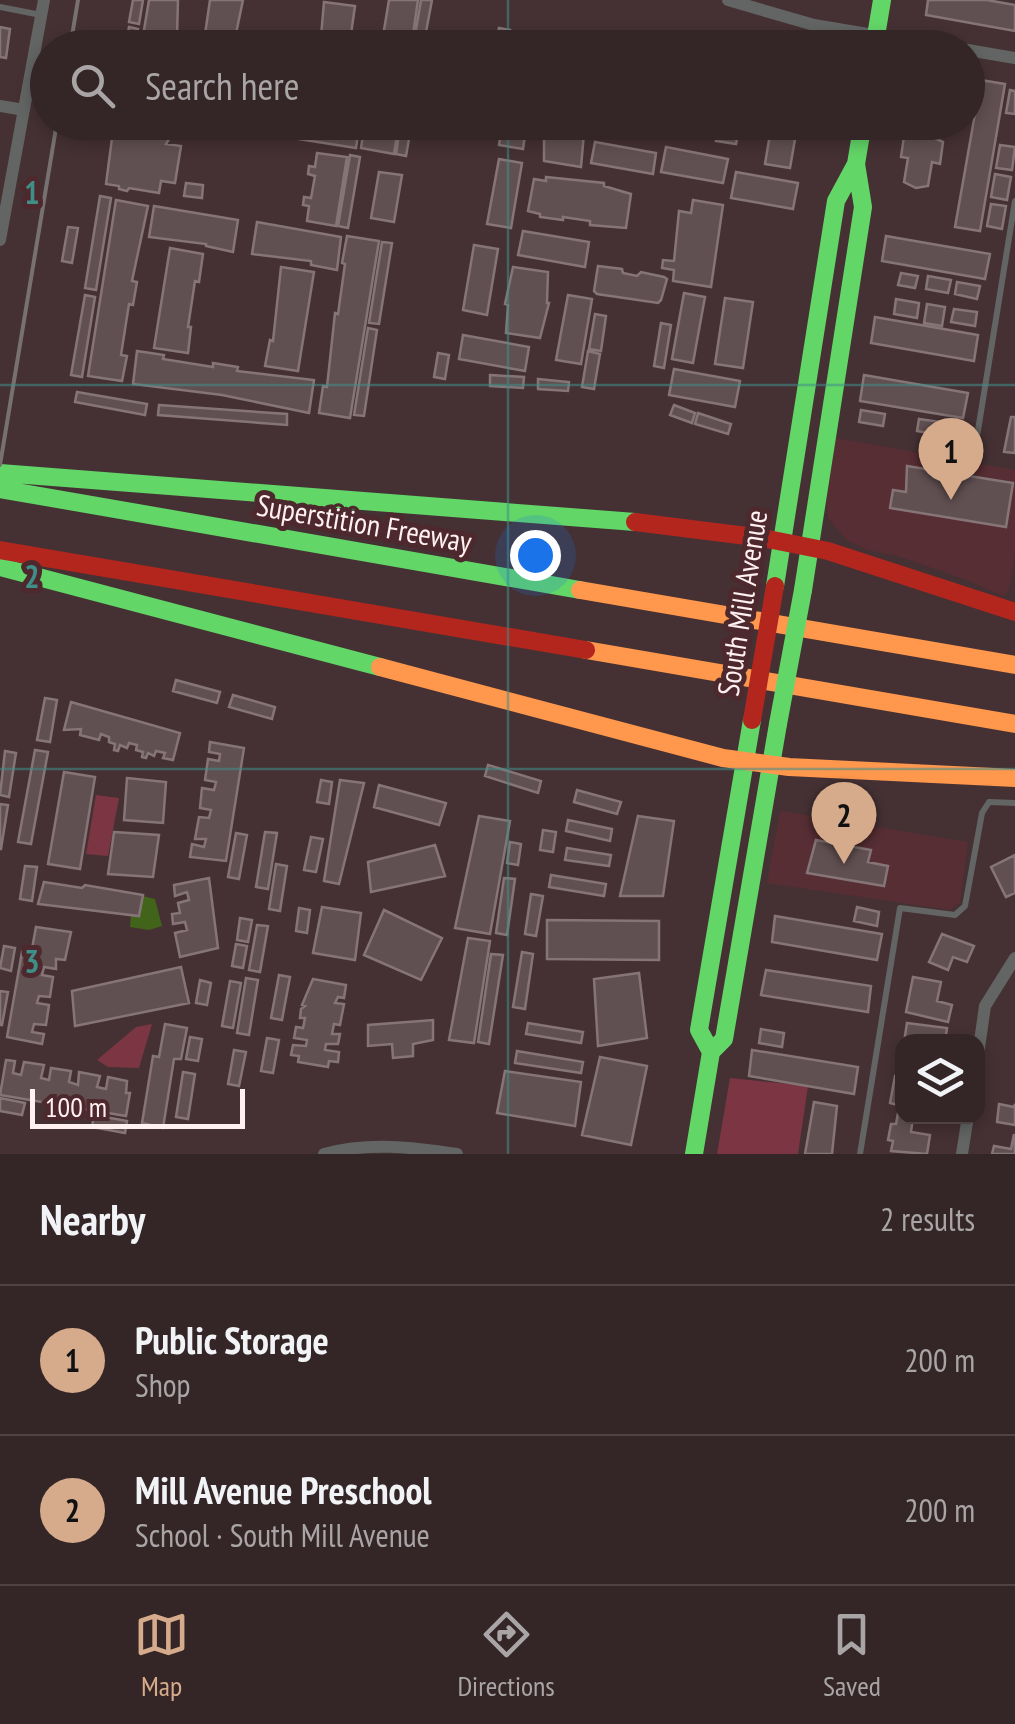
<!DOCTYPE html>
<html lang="en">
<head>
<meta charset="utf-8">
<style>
	:root { --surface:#342526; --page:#3c2d2e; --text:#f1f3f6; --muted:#a9a5a7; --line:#4e4243; --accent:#d6ab8b }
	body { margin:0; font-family:"PT Sans Narrow",sans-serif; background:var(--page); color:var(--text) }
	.controls { position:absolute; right:30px; bottom:30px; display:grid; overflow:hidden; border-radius:20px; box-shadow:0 5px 15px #0003 }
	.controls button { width:90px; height:90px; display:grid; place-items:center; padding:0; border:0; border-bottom:2px solid var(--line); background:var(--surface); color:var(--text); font:50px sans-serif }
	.scale { position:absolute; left:30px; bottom:25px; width:215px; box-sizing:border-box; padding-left:10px; border:5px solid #fff0f1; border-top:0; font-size:28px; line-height:35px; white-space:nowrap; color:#fff0f1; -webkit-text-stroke:8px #4d292d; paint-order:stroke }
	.you { position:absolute; left:535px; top:555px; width:35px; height:35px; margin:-25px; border:8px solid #fff; border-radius:50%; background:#1a73e8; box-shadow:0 0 0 15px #1a73e833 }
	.badge { display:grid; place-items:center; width:65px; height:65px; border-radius:50%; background:var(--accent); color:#111; font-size:32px; font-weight:700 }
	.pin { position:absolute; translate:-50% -82px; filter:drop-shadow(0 2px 5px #0008) }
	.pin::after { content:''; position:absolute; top:52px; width:35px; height:30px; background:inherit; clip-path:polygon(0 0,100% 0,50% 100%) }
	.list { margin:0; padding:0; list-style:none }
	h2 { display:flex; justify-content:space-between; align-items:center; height:130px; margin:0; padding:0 40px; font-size:42px }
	h2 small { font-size:32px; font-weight:400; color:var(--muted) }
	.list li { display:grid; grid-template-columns:65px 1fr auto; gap:30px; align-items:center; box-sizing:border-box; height:150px; padding:0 40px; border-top:2px solid var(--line) }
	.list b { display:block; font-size:38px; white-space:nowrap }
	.list p { margin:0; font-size:32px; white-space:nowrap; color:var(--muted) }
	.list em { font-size:32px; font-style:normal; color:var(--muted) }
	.icon { flex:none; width:55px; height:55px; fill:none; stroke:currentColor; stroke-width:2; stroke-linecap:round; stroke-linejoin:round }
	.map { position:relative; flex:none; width:1015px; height:1154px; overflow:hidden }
	.search { position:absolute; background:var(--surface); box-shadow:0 5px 15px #0003; left:30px; right:30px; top:30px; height:110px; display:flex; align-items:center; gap:25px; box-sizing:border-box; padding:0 35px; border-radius:55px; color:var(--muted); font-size:38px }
	.sheet { height:430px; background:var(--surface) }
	nav { display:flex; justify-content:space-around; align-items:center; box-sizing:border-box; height:140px; border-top:2px solid var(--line); background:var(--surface); font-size:28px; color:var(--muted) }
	nav a { display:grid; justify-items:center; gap:5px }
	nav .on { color:var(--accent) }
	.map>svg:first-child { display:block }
	.built { fill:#562e33 }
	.green { fill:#7c3542 }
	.water { fill:#42641a }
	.building { fill:#615052; stroke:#867577; stroke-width:2.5 }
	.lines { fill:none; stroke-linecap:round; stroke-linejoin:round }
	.lane { stroke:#626564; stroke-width:6 }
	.street { stroke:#626564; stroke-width:12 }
	.fast { stroke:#63d668; stroke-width:18 }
	.slow { stroke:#ff974d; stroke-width:18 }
	.jam { stroke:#b3261e; stroke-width:18 }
	.rail { stroke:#787172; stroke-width:4 }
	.fast-bridge { stroke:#63d668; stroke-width:18 }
	.jam-bridge { stroke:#b3261e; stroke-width:18 }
	.grid { fill:none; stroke:#3f8e88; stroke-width:2.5; stroke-opacity:0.55 }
	.labels { text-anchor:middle; stroke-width:10; stroke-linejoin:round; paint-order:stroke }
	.street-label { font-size:30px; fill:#fff0f1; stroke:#4d292d }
	.grid-label { font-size:32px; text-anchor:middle; font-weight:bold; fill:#3f8e88; stroke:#4d292d; stroke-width:10; stroke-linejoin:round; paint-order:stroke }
</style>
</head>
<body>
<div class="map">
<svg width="1015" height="1154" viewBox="0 0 1015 1154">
	<rect width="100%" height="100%" fill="#453133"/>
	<path class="built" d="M836,438L1015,470V554L1009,590L1004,596L961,578L897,556L867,550L847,540L828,518L826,501Z
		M780,811L968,842L960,903L950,910L767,883Z"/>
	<path class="green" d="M96,795L119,798L108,856L86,854Z
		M152,1024L139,1068L108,1067L97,1060L136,1027Z
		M730,1078L808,1086L798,1154H717Z"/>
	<path class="water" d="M143,896L155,899L162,926L149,930L130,927L131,915L139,916Z"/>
	<path class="building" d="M133,0H143L139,24L129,22Z
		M149,0H178L177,37H173L171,48H141Z
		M210,0H243L233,48H203Z
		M389,0H418L411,48H381Z
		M421,0H432L423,48H413Z
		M928,0H987L1015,5V31L926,15Z
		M324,2L355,6L349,48H320Z
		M0,27L10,29L6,58L0,57Z
		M129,27L138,29L135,48H125Z
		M499,28L510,30L506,48H495Z
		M981,80L1005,84L980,231L955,227Z
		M1010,90L1015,91V114L1006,113Z
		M196,122H254L252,132Z
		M274,122H360L356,148L273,135Z
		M365,122H399L394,154L361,148Z
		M401,122H412L406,156L396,154Z
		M503,122H527L523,149L499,145Z
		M544,122H585L581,167L544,161Z
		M603,122H624L620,124L618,134L602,131Z
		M719,122H740L736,144L716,141Z
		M772,122H798L790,168L765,164Z
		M114,123L172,134L166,144L181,146L175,183L161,181L159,193L129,188L127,191L119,189V186L106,184Z
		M924,133L943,142L940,164L932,162L928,186L916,188L904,182L908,158L901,157L904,136Z
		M595,142L656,153L653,174L591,163Z
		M1000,145L1015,147L1012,170L996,168Z
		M666,147L728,159L723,183L661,172Z
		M317,153L347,157L336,226L307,221L309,206L303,205L304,197L311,198L315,176L308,174L309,166L315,167Z
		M350,155L360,157L348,228L338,226Z
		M499,159L522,163L511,228L487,224Z
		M379,172L402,175L394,222L371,218Z
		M736,172L798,183L793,209L731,198Z
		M995,174L1011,177L1007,200L991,197Z
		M546,177L604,183V186L631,194L626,228L590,225V221L563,217V220L540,217V214L528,211L534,179L546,181Z
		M186,183L203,185L202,198L184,196Z
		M100,196L111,198L96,290L85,288Z
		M116,200L148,206L132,281L137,282L133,305L129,304L121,355L127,356L122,381L88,376Z
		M693,200L723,205L711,287L673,281L674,270L662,268L663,260L674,261L679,211L691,213Z
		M991,204L1006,206L1002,229L987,226Z
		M154,206L238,220L233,252L206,246V244L149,237Z
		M257,222L341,237L337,270L311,265V261L252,254Z
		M68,227L78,228L72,263L62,261Z
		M523,231L589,242L585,267L518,255Z
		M347,236L379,241L350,418L319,413L323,386L327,387L335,313L338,314L345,264L342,263Z
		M886,236L990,254L985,279L882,261Z
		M382,242L392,243L379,324L369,323Z
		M474,245L498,249L487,315L463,310Z
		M170,248L203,254L199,282L195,281L188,327H191L188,353L154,348Z
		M598,266L622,269L623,273L637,276L641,272L664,277L667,279L661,300L658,303L597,294L594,291Z
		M281,267L314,272L298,371L265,366L270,340L273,341Z
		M513,267L548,272L547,303H549L540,338L506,333L508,305L505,304Z
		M901,273L918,276L915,288L898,285Z
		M928,276L951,280L948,293L926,289Z
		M957,282L980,286L977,299L955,294Z
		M684,293L705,297L693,363L672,359Z
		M85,295L95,297L82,377L71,375Z
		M568,295L592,299L581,364L556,360Z
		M725,298L753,302L743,368L715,364Z
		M896,299L919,303L917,318L894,314Z
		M927,304L945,307L942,326L924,323Z
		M954,309L977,312L975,326L951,322Z
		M595,314L606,316L601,351L589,349Z
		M875,317L978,335L974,361L871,343Z
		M661,323L671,325L664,368L654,366Z
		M368,328L377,330L364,416L354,415Z
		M463,335L529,347L525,371L459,359Z
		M137,351L164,355L163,359L213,367V363L238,367L237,371L314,380L309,413L222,395L133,384Z
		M588,351L600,354L594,389L582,387Z
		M438,353L449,355L445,379L434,377Z
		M674,369L740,381L735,407L669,395Z
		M490,375L524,377L523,388L490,386Z
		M864,375L968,393L963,418L860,401Z
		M538,379L569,382L568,391L538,389Z
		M77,392L147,404L145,415L75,402Z
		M159,405L287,414V425L158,415Z
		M674,405L695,413L692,423L670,415Z
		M861,410L885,414L883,426L859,422Z
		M698,413L731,424L728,434L695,424Z
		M1011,417H1015V453L1004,452Z
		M919,419L941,422L939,435L917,431Z
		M948,423L960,424L958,438L946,436Z
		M907,466L1013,483L1006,527L890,508L893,490L906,492Z
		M176,680L220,692L217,703L173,691Z
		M233,695L275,707L272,719L229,707Z
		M45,698L57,700L50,742L37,740Z
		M71,702L180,733L173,760L163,758L165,753L156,751L154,756L148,753L146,758L142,757L143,752L136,750L137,745L129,743L127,748L120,745L118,751L114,750L115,744L109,742V737L101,734L99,740L80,735L81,729L64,730Z
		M210,742L244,748L226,861L190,857L192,844L204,847L206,839H195L199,817L209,818L211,810L200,808L202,788L214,790L216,782L205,780L208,759L219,761L220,754L209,752Z
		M35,750L48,752L31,844L18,842Z
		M5,751L16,753L9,797L0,795Z
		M488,765L541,781L538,793L485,776Z
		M64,772L95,777L80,869L48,864Z
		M127,778L166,782L163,823L124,820Z
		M321,780L332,782L329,804L317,802Z
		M340,780L364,783L339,884L324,881Z
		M379,785L446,803L439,825L374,807Z
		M577,790L621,802L617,814L574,802Z
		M0,804L8,805L1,849H0Z
		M479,816L510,821L490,934L455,928Z
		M638,816L674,821L663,896H620Z
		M568,820L612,829L610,841L566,831Z
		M543,830L556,832L553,852L540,850Z
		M114,832L159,835L153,877L108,874Z
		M265,832L277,833L268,889L256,887Z
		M236,833L247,835L239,879L228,877Z
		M311,837L323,839L316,872L304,870Z
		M816,840L871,850L868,862L888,866L884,886L807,873Z
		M510,842L521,844L518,865L507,863Z
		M435,845L445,876L371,892L368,862Z
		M567,848L611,855L609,866L565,860Z
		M1015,855V893L1006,897L991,867Z
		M276,864L287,866L280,911L269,909Z
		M25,866L37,867L32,901L20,899Z
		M551,875L606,884L604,896L549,887Z
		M209,878L218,948L180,957L175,933L187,930L185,922L173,924L172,914L180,913L178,903L189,900L187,892L175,896L174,885Z
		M504,878L515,879L507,935L496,933Z
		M44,882L82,888L85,885L143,895L139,916L38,904Z
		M531,894L543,896L536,936L525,934Z
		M322,907L361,913L355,960L313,953Z
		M857,907L879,912L877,926L854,921Z
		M299,908L310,910L307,933L296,931Z
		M384,910L442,938L421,980L364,955Z
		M775,916L882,934L877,960L772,942Z
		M240,918L252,920L248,942L237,940Z
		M547,920L659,921V960L547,959Z
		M257,925L268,926L260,972L249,970Z
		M36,927L71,932L65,960L56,959V969L44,967L42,975L53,977L50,997L39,996L37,1003L49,1005L46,1025L34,1024L32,1032L44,1034L42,1044L7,1037L22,952L31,954Z
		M942,934L974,946L967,962L953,957L948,970L929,962Z
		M468,938L490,941L474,1043L449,1040Z
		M236,944L247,946L243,968L232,966Z
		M4,946L15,948L11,971L0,968Z
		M522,952L533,954L525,1009L513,1007Z
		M491,954L503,955L489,1044L478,1042Z
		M181,967L189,1003L75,1026L72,991Z
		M766,970L871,986L868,1012L761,995Z
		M639,973L647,1038L598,1046L594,979Z
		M279,975L290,977L282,1020L271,1018Z
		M913,977L941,982L937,1001L952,1005L948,1022L906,1012Z
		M246,978L258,980L249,1035L237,1033Z
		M313,979L346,985L344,998L338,997L335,1003L344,1004L340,1025L334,1024L332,1034H340L338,1044H326L325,1050L339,1052L338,1062L329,1061L328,1067L298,1062L299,1056L291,1055L293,1045L306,1046L307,1040L294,1038L296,1027L303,1028L305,1018H300L301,1009L305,1006L302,1005Z
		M200,980L211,983L207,1005L196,1003Z
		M230,981L241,983L233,1028L222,1026Z
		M0,991L8,992L2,1025H0Z
		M433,1020V1040L413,1044V1056L393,1058L392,1044L368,1046V1025Z
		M528,1023L583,1032L581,1043L526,1034Z
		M907,1023L947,1028L945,1042H904Z
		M165,1024L187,1028L181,1059H174L163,1128L142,1123L153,1056L159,1057Z
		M761,1029L784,1033L782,1047L759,1043Z
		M190,1037L202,1039L198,1061L186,1059Z
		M267,1038L279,1040L273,1073L261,1071Z
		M234,1050L246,1052L239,1086L228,1084Z
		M752,1050L858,1067L854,1094L749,1076Z
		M517,1051L583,1062L581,1073L515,1063Z
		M600,1057L647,1066L631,1145L582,1135Z
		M6,1060L15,1061L13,1073L21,1075L24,1062L44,1065L41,1078L49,1080L51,1068L71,1071L69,1082L78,1085L79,1072L100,1076L97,1087L106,1089L108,1077L127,1081L126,1093H130L126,1116L0,1095Z
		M505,1071L581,1082L575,1126L497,1113Z
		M183,1072L195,1074L188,1119L176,1117Z
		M895,1076L902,1078V1106L890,1103Z
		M0,1098L25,1103L22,1115L0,1111Z
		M814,1102L837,1106L832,1154H805Z
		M999,1104L1014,1107L1015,1104V1125L997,1122Z
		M898,1113L913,1117L911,1132L930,1135L927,1154L891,1151L893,1141L888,1140L891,1124H896Z
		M94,1115L127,1121L125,1133L92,1127Z
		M1014,1134L1015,1154H992L994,1146L1011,1149Z"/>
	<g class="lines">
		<path class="lane" d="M0,7L41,15
			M975,449L1015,201
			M860,1154L900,908L955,915L965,906L982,813L989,802L1015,803"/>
		<path class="street" d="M728,0L814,25L951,48
			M968,50L1015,58
			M0,106L24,110
			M0,240L44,0
			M978,1055L985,1006L1015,958
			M324,1154C368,1142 413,1147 457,1154
			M962,1154L968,1116"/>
		<path class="fast" d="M874,48L882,0
			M0,473L635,522
			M0,489L580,590
			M0,567L380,667
			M775,586L836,201L856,164L863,122
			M803,590L863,207L856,164
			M711,1052L699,1030L752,720
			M694,1154L711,1052L724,1039L778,724"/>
		<path class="slow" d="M580,590L1015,665
			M586,650L1015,724
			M380,667L723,758L789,767L1015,778"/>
		<path class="jam" d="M635,522L763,538L828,551L1015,612
			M0,550L586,650"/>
		<path class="rail" d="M70,48L78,0
			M0,465L57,122"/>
		<path class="fast-bridge" d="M778,724L803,590"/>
		<path class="jam-bridge" d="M752,720L775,586"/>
	</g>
	<path class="grid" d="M508,0V48M508,122V1154M0,385H1015M0,769H1015"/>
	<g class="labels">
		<g class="street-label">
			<text transform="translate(364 524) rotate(10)" y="10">Superstition Freeway</text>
			<text transform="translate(743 603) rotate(-81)" y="10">South Mill Avenue</text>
		</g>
	</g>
	<g class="grid-label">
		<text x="32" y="204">1</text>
		<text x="32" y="588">2</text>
		<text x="32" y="973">3</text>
	</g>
</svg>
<div class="controls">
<button><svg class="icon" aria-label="layers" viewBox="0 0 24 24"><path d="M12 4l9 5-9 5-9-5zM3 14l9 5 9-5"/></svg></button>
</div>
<div class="scale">100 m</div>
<div class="you"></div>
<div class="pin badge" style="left:951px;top:500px">1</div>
<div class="pin badge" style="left:844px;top:864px">2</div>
<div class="search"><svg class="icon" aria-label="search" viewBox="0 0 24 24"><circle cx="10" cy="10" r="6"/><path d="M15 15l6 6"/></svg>Search here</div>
</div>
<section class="sheet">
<h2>Nearby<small>2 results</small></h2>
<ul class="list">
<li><span class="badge">1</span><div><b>Public Storage</b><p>Shop</p></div><em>200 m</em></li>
<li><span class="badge">2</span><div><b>Mill Avenue Preschool</b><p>School · South Mill Avenue</p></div><em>200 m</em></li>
</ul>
</section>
<nav>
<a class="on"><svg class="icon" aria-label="map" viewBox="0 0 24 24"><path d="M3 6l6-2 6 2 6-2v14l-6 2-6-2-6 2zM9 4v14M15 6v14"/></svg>Map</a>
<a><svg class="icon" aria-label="directions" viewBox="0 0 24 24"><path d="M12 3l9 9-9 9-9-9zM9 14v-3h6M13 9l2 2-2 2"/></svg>Directions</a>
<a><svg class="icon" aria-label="saved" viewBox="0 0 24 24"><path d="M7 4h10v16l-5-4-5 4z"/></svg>Saved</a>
</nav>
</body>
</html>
